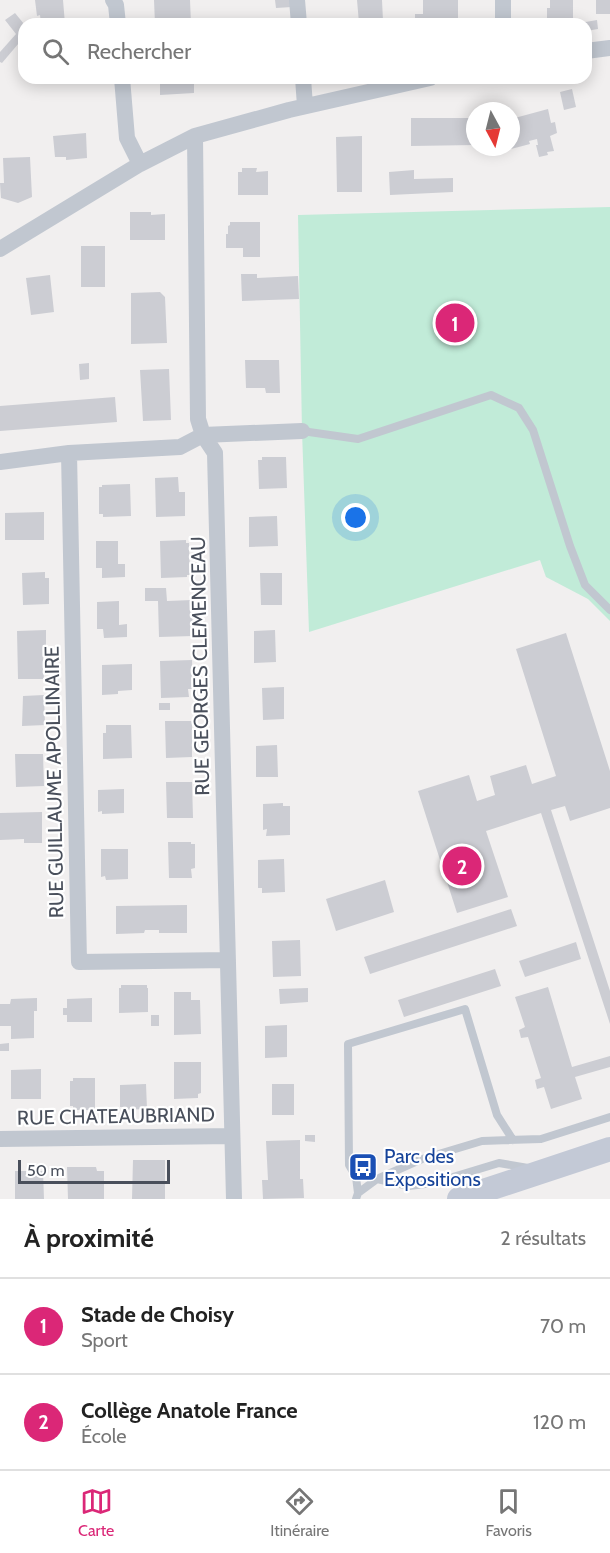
<!DOCTYPE html>
<html lang="fr">
<head>
<meta charset="utf-8">
<style>
	:root { --surface:#fff; --page:#f2f2f2; --text:#222; --muted:#767676; --line:#e0e0e0; --accent:#db2777 }
	body { margin:0; font-family:Cabin,sans-serif; background:var(--page); color:var(--text) }
	.compass { position:absolute; left:466px; top:102px; width:54px; height:54px; border-radius:50%; background:var(--surface); box-shadow:0 3px 15px #0003; rotate:173deg }
	.scale { position:absolute; left:18px; bottom:15px; width:152px; box-sizing:border-box; padding-left:6px; border:3px solid #494f5b; border-top:0; font-size:16px; line-height:21px; white-space:nowrap; color:#494f5b; -webkit-text-stroke:4px #fff; paint-order:stroke }
	.you { position:absolute; left:356px; top:518px; width:21px; height:21px; margin:-15px; border:4px solid #fff; border-radius:50%; background:#1a73e8; box-shadow:0 0 0 9px #1a73e833 }
	.badge { display:grid; place-items:center; width:39px; height:39px; border-radius:50%; background:var(--accent); color:#fff; font-size:20px; font-weight:700 }
	.pin { position:absolute; translate:-50% -50%; border:3px solid #fff; box-shadow:0 2px 6px #0006 }
	.list { margin:0; padding:0; list-style:none }
	h2 { display:flex; justify-content:space-between; align-items:center; height:78px; margin:0; padding:0 24px; font-size:26px }
	h2 small { font-size:20px; font-weight:400; color:var(--muted) }
	.list li { display:grid; grid-template-columns:39px 1fr auto; gap:18px; align-items:center; box-sizing:border-box; height:96px; padding:0 24px; border-top:2px solid var(--line) }
	.list b { display:block; font-size:22px; white-space:nowrap }
	.list p { margin:0; font-size:20px; white-space:nowrap; color:var(--muted) }
	.list em { font-size:20px; font-style:normal; color:var(--muted) }
	.icon { flex:none; width:33px; height:33px; fill:none; stroke:currentColor; stroke-width:2; stroke-linecap:round; stroke-linejoin:round }
	.map { position:relative; flex:none; width:610px; height:1199px; overflow:hidden }
	.search { position:absolute; background:var(--surface); box-shadow:0 3px 15px #0003; left:18px; right:18px; top:18px; height:66px; display:flex; align-items:center; gap:15px; box-sizing:border-box; padding:0 21px; border-radius:18px; color:var(--muted); font-size:22px }
	.sheet { height:270px; background:var(--surface) }
	nav { display:flex; justify-content:space-around; align-items:center; box-sizing:border-box; height:84px; border-top:2px solid var(--line); background:var(--surface); font-size:16px; color:var(--muted) }
	nav a { display:grid; justify-items:center; gap:3px }
	nav .on { color:var(--accent) }
	.map>svg:first-child { display:block }
	.grass { fill:#c1ebd8 }
	.building { fill:#cccdd3 }
	.lines { fill:none; stroke-linecap:round; stroke-linejoin:round }
	.lane { stroke:#c1c7d0; stroke-width:8 }
	.street { stroke:#c1c7d0; stroke-width:16 }
	.secondary { stroke:#c3c9d6; stroke-width:24 }
	.labels { text-anchor:middle; stroke-width:4.5; stroke-linejoin:round; paint-order:stroke }
	.street-label { font-size:20px; fill:#494f5b; stroke:#fff }
	.transit-label { font-size:20px; fill:#164399; stroke:#fff; text-anchor:start }
</style>
</head>
<body>
<div class="map">
<svg width="610" height="1199" viewBox="0 0 610 1199">
	<rect width="100%" height="100%" fill="#f1efef"/>
	<path class="grass" d="M610,207V621L588,599L546,577L540,560L309,632L302,431L298,215Z"/>
	<path class="building" d="M35,0H63L65,24H41L40,15L37,16Z
		M154,0H190L191,24H155Z
		M275,0H291L292,7L276,8Z
		M357,0H382L383,21L359,23Z
		M423,0H458V24H415V14H423Z
		M550,0H573V19H547V8H550Z
		M596,0H610V14H596Z
		M15,13L24,24V37L2,63L0,62V52L16,34L5,20Z
		M221,19V24H209V20Z
		M597,20L598,29L586,31V24H580V23Z
		M160,78H194V93L160,95Z
		M572,89L576,107L564,110L560,92Z
		M548,109L551,123L555,122L557,133L550,136L554,151L547,152L548,155L539,157L536,145H538L537,139L529,141L530,144L511,149V138L514,137L511,119Z
		M411,118H475V145L411,146Z
		M86,133L87,158L66,160V157H55L53,136Z
		M362,136V192H337L336,137Z
		M30,157L32,197L18,203L1,198L0,183H4L3,158Z
		M242,168H257L256,172L268,171V195H238V172H242Z
		M414,170V179L453,178V192L390,195L389,172Z
		M130,212H151V215L165,214V240H130Z
		M230,222H260V257H243V248H226V234H228V226L230,225Z
		M81,246H105V287H81Z
		M241,274H257V278L298,276L299,299L242,301Z
		M50,275L54,312L31,315L26,278Z
		M160,292L165,297L167,343L131,344V293Z
		M245,360H279L280,393H266L265,388H246Z
		M89,363V379L80,380L79,364Z
		M169,369L171,420L143,421L140,370Z
		M115,397L117,422L0,431V406Z
		M262,457H286L287,488L259,489L258,460H262Z
		M178,477L179,492H185V516L156,517L155,478Z
		M130,484L131,516L103,517V514H99V487H102V485Z
		M44,512V540H5V513Z
		M277,516L278,546L249,547V517Z
		M186,540V543H189L190,575H187V577L161,578L160,541Z
		M96,541H118V564H125V577L102,578V568H96Z
		M45,572V578H49V604L23,605L22,573Z
		M260,573H282V605H261Z
		M145,588H166L167,601L192,600L193,636L159,637L158,601H145Z
		M119,601V625L127,624V637L104,638L103,629H97V602Z
		M46,630V658H43L44,679H18L17,631Z
		M275,630L276,662L254,663V631Z
		M566,633L610,771V808L570,821L565,806L551,810L610,991V1024L541,813L486,831L508,897L457,913L418,791L469,775L477,801L495,795L490,776L526,765L532,784L556,776L516,649Z
		M192,660L193,689H188L189,697L161,698L160,661Z
		M132,664V690L118,691V694L102,695V665Z
		M284,687V719L263,720L262,688Z
		M44,695L45,725L22,726L23,696Z
		M159,703H170V710H159Z
		M165,721H192V757L166,758Z
		M106,725H131L132,758L103,759V733H106Z
		M277,745L278,777H256V746Z
		M15,754H43L44,786L16,787Z
		M166,782H192L193,818H167Z
		M124,789V813L102,814V811L98,812V790Z
		M283,803V806H290V835L266,836L267,829L263,830V804Z
		M42,812V843H24V839L0,840V813Z
		M168,842H191V844H195V868L191,869L192,878H169Z
		M101,849H128V879L106,880L105,876L101,877Z
		M284,859L285,892L262,893V888H258V860Z
		M385,880L394,912L336,931L326,899Z
		M187,905V933H159V930H145L144,933L116,934V906Z
		M511,909L517,926L370,974L364,957Z
		M300,940L301,976L273,977L272,941Z
		M576,942L581,959L525,977L519,961Z
		M495,969L501,986L404,1017L398,1000Z
		M121,985H147V988H148V1012L119,1013V988H121Z
		M548,987L572,1067L610,1056V1067L575,1077L582,1099L551,1109L544,1087L537,1089L535,1080L541,1078L528,1037L521,1038L519,1030L525,1027L515,997Z
		M308,988V1002L280,1004L279,989Z
		M174,992H191V1000H200L201,1034L174,1035Z
		M37,998V1011H34V1038L11,1039V1026H0V1004H10L11,999Z
		M92,998V1022H67V1015H63V1008H67V999Z
		M151,1015H159V1026H151Z
		M287,1025V1057L265,1058V1026Z
		M9,1043V1051H0V1044Z
		M174,1062H201V1093L198,1094V1098L174,1099Z
		M41,1069V1099H11V1070Z
		M73,1078H95V1110H73V1106H70V1081H73Z
		M146,1084L147,1109L123,1110V1107H120V1085Z
		M272,1084H294V1115H272Z
		M305,1135H315V1142L305,1141Z
		M300,1140V1179H303L304,1198L263,1199L262,1180H268L266,1141Z
		M133,1160H165V1199H132Z
		M67,1167H96L97,1171H104V1199H68Z
		M15,1171H43L44,1199H15Z"/>
	<g class="lines">
		<path class="lane" d="M302,431L358,439L491,395L519,408L533,430L570,546L585,585L610,610
			M377,1179L409,1186L433,1183L499,1163L528,1168
			M358,1193L356,1177L349,1165L348,1044L465,1009L497,1115L513,1140
			M356,1199L358,1193L377,1179L422,1159L482,1141L541,1139L610,1117"/>
		<path class="street" d="M113,0L116,5L118,24
			M297,0L299,24
			M503,0V24
			M586,51L610,48
			M122,78L127,138L140,164
			M303,78L305,106
			M195,136L198,419L203,435L215,453L234,1199
			M0,249L140,164L195,136L289,110L430,78
			M69,453L79,962L228,960
			M0,462L69,453L180,447L203,435L302,431
			M0,1139L232,1136"/>
		<path class="secondary" d="M459,1199L610,1149"/>
	</g>
	<defs>
		<g id="bus-square" transform="scale(1.5)"><rect x="-9" y="-9" width="18" height="18" rx="4" fill="#1a4fb4" stroke="#fff"/><path d="M-5-6H5V4H4V6H2V4H-2V6H-4V4H-5ZM-3.5-4V0h7V-4ZM-3.5 1.2v1.5H-2V1.2ZM2 1.2v1.5H3.5V1.2Z" fill="#fff"/></g>
	</defs>
	<g fill-rule="evenodd">
		<use href="#bus-square" x="363" y="1167"/>
	</g>
	<g class="labels">
		<g class="street-label">
			<text transform="translate(200 666) rotate(-91)" y="7">RUE GEORGES CLEMENCEAU</text>
			<text transform="translate(54 782) rotate(-91)" y="7">RUE GUILLAUME APOLLINAIRE</text>
			<text transform="translate(116 1116) rotate(-1)" y="7">RUE CHATEAUBRIAND</text>
		</g>
		<g class="transit-label">
			<text x="384" y="1163">Parc des<tspan x="384" dy="23">Expositions</tspan></text>
		</g>
	</g>
</svg>
<svg class="compass" viewBox="-18 -18 36 36"><path d="M0-13l5 13h-10z" fill="#e53935"/><path d="M0 13l5-13h-10z" fill="#767676"/></svg>
<div class="scale">50 m</div>
<div class="you"></div>
<div class="pin badge" style="left:455px;top:323px">1</div>
<div class="pin badge" style="left:462px;top:866px">2</div>
<div class="search"><svg class="icon" aria-label="search" viewBox="0 0 24 24"><circle cx="10" cy="10" r="6"/><path d="M15 15l6 6"/></svg>Rechercher</div>
</div>
<section class="sheet">
<h2>À proximité<small>2 résultats</small></h2>
<ul class="list">
<li><span class="badge">1</span><div><b>Stade de Choisy</b><p>Sport</p></div><em>70 m</em></li>
<li><span class="badge">2</span><div><b>Collège Anatole France</b><p>École</p></div><em>120 m</em></li>
</ul>
</section>
<nav>
<a class="on"><svg class="icon" aria-label="map" viewBox="0 0 24 24"><path d="M3 6l6-2 6 2 6-2v14l-6 2-6-2-6 2zM9 4v14M15 6v14"/></svg>Carte</a>
<a><svg class="icon" aria-label="directions" viewBox="0 0 24 24"><path d="M12 3l9 9-9 9-9-9zM9 14v-3h6M13 9l2 2-2 2"/></svg>Itinéraire</a>
<a><svg class="icon" aria-label="saved" viewBox="0 0 24 24"><path d="M7 4h10v16l-5-4-5 4z"/></svg>Favoris</a>
</nav>
</body>
</html>
